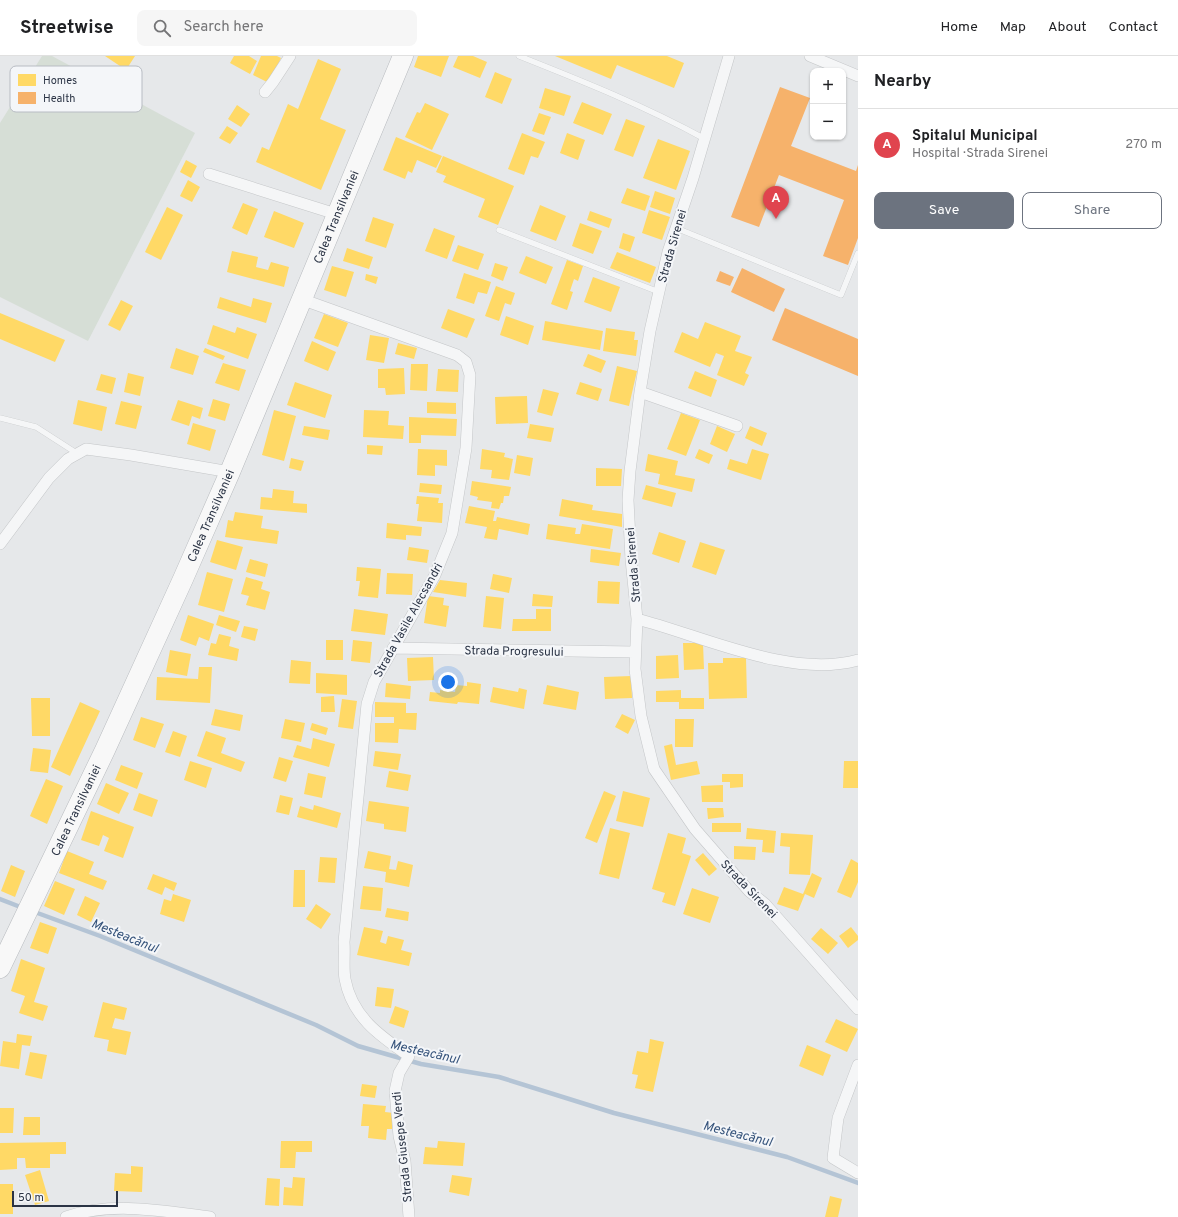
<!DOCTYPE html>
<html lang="en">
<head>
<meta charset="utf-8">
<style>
	:root { --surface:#fff; --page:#f6f6f6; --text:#202124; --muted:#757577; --line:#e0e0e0; --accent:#6c737f }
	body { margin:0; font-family:Overpass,sans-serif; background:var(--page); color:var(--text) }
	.controls { position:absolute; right:12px; top:12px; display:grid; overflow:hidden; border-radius:8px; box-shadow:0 1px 3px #0004 }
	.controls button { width:36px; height:36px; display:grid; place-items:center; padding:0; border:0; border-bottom:1px solid var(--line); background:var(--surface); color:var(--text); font:20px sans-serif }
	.scale { position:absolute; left:12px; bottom:10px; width:106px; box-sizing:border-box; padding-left:4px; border:2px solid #2b3445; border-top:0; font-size:11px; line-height:14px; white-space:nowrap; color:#2b3445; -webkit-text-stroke:3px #f4f6f9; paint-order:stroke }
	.you { position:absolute; left:448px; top:626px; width:14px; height:14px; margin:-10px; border:3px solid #fff; border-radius:50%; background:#1a73e8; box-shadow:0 0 0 6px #1a73e833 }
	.badge { display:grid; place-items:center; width:26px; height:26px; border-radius:50%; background:var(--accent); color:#fff; font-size:13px; font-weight:700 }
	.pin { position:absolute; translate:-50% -33px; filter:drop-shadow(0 1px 2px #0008) }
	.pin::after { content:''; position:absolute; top:21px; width:14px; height:12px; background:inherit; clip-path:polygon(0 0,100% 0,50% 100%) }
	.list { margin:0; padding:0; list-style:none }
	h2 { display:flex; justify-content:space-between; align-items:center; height:52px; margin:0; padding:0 16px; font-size:17px }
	h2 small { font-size:13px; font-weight:400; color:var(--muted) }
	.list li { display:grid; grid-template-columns:26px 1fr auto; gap:12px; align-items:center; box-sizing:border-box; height:72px; padding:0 16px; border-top:1px solid var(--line) }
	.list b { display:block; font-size:15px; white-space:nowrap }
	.list p { margin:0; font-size:13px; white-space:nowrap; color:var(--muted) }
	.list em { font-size:13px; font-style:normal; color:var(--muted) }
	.actions { display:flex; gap:8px; padding:12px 16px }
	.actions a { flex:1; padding:9px 0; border:1px solid var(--accent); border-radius:8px; text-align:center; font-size:14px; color:var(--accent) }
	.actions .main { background:var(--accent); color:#fff }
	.icon { flex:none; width:22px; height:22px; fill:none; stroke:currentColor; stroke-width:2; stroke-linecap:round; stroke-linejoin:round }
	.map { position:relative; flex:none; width:858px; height:1161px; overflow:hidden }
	header { display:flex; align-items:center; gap:24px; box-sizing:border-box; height:56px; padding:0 20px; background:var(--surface); border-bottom:1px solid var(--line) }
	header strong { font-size:19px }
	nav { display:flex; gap:22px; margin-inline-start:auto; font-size:14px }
	.search { width:280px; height:36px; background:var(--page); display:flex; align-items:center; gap:10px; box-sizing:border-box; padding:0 14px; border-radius:8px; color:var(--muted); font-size:15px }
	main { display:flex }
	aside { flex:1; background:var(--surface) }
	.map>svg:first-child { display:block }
	.green { fill:#d6ded6 }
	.homes { fill:#ffd966 }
	.health { fill:#f6b26b }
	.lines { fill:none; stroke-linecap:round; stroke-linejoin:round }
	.stream { stroke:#b4c4d5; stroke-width:4.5 }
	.lane-casing { stroke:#c4c6c8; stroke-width:6 }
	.street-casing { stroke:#c4c6c8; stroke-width:12 }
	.highway-casing { stroke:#b8bbbf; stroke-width:21 }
	.lane { stroke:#f5f6f7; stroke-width:5.5 }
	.street { stroke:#f5f6f7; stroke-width:11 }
	.highway { stroke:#f8f8f8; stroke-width:20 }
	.labels { text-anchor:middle; stroke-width:4; stroke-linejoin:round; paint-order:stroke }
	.street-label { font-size:12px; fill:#2b3445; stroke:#f4f6f9 }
	.water-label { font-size:13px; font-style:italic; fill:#34527a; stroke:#f4f6f9 }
	.key { fill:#f4f6f9; stroke:#b8bcc3; stroke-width:1 }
	.key-label { font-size:11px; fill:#2b3445 }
</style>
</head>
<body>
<header>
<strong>Streetwise</strong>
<div class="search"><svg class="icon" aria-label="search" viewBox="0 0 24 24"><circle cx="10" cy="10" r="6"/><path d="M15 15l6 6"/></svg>Search here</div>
<nav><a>Home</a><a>Map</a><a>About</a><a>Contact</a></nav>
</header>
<main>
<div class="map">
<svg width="858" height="1161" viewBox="0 0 858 1161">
	<rect width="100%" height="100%" fill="#e6e8ea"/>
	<path class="green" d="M42,0H52L195,77L88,285L0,241V67Z"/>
	<path class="homes" d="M105,0H135L126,14Z
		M234,0H249L257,5L250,18L230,7Z
		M261,0H277L281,2L269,27L253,19Z
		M418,0H449L441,21L414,11Z
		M458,0H473L487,6L480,22L453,11Z
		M555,0H667L684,7L674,32L617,9L611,23Z
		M318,3L341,13L320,63L346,74L321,134L256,106L262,91L269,94L288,48L298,53Z
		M495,16L512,23L502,48L485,41Z
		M545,32L571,40L564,60L539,52Z
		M582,46L612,58L603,79L573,67Z
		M425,47L449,58L432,94L405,81L417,56L420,57Z
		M237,49L250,58L241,71L228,63Z
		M539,57L551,61L544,79L532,75Z
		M626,63L645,70L633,101L614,94Z
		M227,70L238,77L230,88L219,82Z
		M522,77L545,86L538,102L531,100L524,119L508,113Z
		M567,77L585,84L578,104L560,97Z
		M396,81L442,100L436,112L417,104L412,117L408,115L405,123L383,114Z
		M658,83L690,95L676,134L643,122Z
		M443,100L514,130L498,169L478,161L485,143L443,126L446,120L436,116Z
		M186,104L197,110L191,122L180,116Z
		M188,124L200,131L192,146L180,140Z
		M627,132L650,140L645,155L621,147Z
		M655,135L675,142L670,158L650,151Z
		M243,147L258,153L247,179L232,172Z
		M540,149L566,160L556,185L530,175Z
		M167,151L183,159L161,204L145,196Z
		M649,154L670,161L662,184L642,177Z
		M274,155L304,167L294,192L264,181Z
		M590,155L612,163L609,172L587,164Z
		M373,161L394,168L386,192L365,185Z
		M580,167L602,175L593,198L572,190Z
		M434,172L455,180L447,203L425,195Z
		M623,177L635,181L630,196L619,192Z
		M458,189L484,198L478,214L452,205Z
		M347,192L373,201L369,213L343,205Z
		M232,195L258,201L256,211L268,214L271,206L289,211L284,231L227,216Z
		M617,196L656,211L650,227L610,212Z
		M526,200L553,211L546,228L519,217Z
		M567,204L583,210L578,225L574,223L570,235L573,236L567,254L551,248Z
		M495,207L508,211L503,225L491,220Z
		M332,210L354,216L346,241L324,234Z
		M464,217L491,226L487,238L478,236L474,248L456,242Z
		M366,218L378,221L376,228L365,224Z
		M593,221L620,231L611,256L584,246Z
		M496,230L515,237L511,249L505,247L499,265L485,260Z
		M220,241L251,251L253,242L272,247L266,267L217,252Z
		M121,244L133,250L120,275L108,269Z
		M448,253L475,263L467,282L441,272Z
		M0,257L65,284L55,306L0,283Z
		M324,258L348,267L338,291L314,282Z
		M506,260L534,270L528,289L500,279Z
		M545,265L603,275L600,294L542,284Z
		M705,266L741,280L735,295L752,301L745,317L749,319L744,330L717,319L724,300L716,297L710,311L674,296L682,276L698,283Z
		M213,269L235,277L237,271L257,278L248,303L207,288Z
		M606,272L635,276L634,284H638L636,300L603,295Z
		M370,279L389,282L384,307L366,304Z
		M312,285L336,296L328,315L304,305Z
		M398,287L417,292L414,303L395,298Z
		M176,292L199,300L193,319L170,312Z
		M205,292L225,300L223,304L203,296Z
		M588,298L606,305L601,317L583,310Z
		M223,307L246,314L239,335L215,327Z
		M411,308H428L427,335L410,334Z
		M617,310L637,315L629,350L609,345Z
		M404,312L405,338L386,339L385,332H378V313Z
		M438,313L459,314L458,336L436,335Z
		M695,315L717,324L711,341L688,332Z
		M128,317L144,321L140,340L124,336Z
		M101,318L116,322L112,338L96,334Z
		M295,326L332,339L325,362L287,349Z
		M580,326L602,333L598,345L576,338Z
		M543,333L559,337L552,360L537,356Z
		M527,340L528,367L496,368L495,341Z
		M213,343L230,348L225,365L208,360Z
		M78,344L107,351L102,375L73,368Z
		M178,344L203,352L200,363L192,360L189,370L171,364Z
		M121,345L142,350L136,373L115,368Z
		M427,346L456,347V358L427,357Z
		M274,354L296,360L284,405L262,399Z
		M364,354L389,355L388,369L404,370L403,383L363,381Z
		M681,357L700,364L686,400L667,393Z
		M409,361L457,363L456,380L421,379V387H409Z
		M193,367L216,374L210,395L187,388Z
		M530,368L554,372L551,386L527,382Z
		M304,370L330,374L328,384L302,379Z
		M717,370L735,378L727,396L710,388Z
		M750,370L767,377L762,390L745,382Z
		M367,389L383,390L382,399L367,398Z
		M418,393L447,394V410L435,409V420L417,419Z
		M482,393L505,397L504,401L513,403L509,424L491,422L492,414L480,413Z
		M699,393L713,399L709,408L695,402Z
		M752,393L769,398L761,424L727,413L730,403L747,408Z
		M648,398L678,405L675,419L695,423L692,436L658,428L660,418L645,415Z
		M517,399L533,402L530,420L514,417Z
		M291,402L304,405L301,415L289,412Z
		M596,412L622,413L621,430H596Z
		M472,425L511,431L509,440H504L503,447H501L499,453L491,452L492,446L477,444L478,441L470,439Z
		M420,427L442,429L441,438L419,436Z
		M646,429L676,437L672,451L642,443Z
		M273,433L294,435L293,447L307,448V457L260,453L261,441L272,442Z
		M417,440L439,442L438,447H443L442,467L417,465L419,448H416Z
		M562,443L593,449L592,454L622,458V471L559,460Z
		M469,450L495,455L493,465H496L497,461L530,468L528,479L499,473L497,484L484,482L487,471L465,467Z
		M235,456L263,460L261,472L279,475L277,488L225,481L228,464L233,465Z
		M387,467L422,471L421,480L406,479V484L386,482Z
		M548,468L576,472L575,478H580L582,468L613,473L610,493L546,483Z
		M659,476L686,485L679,507L652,498Z
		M217,484L243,491L236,514L210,506Z
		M700,486L725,494L716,519L692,511Z
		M409,491L429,494L427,507L407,504Z
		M591,493L621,497L619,510L590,506Z
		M250,503L268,508L265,521L246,516Z
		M357,511L381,513L378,542L358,540L360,525H356Z
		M207,516L233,523L224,556L198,549Z
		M387,517L413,518L412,539L386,538Z
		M493,518L512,522L509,537L490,533Z
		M246,521L263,526L261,533L270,536L265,554L246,549L249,540L241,538Z
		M440,524L467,527L466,541L433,536Z
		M598,525L620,526L619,548L597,547Z
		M533,538L553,540L552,551L532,550Z
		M428,540L444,542L443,549L449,550L446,571L424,567Z
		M486,540L504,542L501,573L483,571Z
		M354,553L388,558L385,579L351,575Z
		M536,553H551V575H512L513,563H536Z
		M188,559L214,568L209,585L199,581L196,590L180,584Z
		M219,559L240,565L236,576L216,569Z
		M244,570L258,573L255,585L241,581Z
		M219,578L231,581L229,590L239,593L237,605L208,599L211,587L216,588Z
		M326,584H343V604H326Z
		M353,584L372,586L370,607L351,605Z
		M683,587H703L704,613L684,614Z
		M170,594L191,598L187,620L166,616Z
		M678,599L679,622L656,623V600Z
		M433,601L434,624L408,625L407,602Z
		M723,602H746L747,642L709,643L708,607H723Z
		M291,604L311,606L310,628L289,627Z
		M199,611H212L210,647L156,644L157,621L198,623Z
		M316,617L347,619V639L316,637Z
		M631,620L632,642L605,643L604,621Z
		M467,626L481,628L479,648L458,646L457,648L429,645L430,636L440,637V634L455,636L456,629L467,630Z
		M386,627L411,630L410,643L385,641Z
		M547,629L579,636L576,654L543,648Z
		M493,631L518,636L519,632L527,634L524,653L490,646Z
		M681,634V642H704V653H679V646H656V635Z
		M334,640L335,656H321V641Z
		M31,642H50V680H32Z
		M342,643L357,645L353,673L338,671Z
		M80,646L100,655L70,720L51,711Z
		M375,646L406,647V657H417L416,674L399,673L398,687L375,686V667H394V661H375Z
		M215,653L243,659L240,675L211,669Z
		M622,658L635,664L628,678L615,671Z
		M141,661L164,668L155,692L133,684Z
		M285,663L305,667L301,686L281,682Z
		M675,663H694L693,691H675Z
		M312,667L328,672L326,679L310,674Z
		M173,675L187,680L180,701L165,696Z
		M206,675L226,682L221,697L245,706L241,716L197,700Z
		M313,682L335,688L329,711L293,701L297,689L311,693Z
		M672,688L676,709L697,705L700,718L671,724L664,690Z
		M33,692L51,694L48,717L30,715Z
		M375,695L401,698L398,714L373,710Z
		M279,701L293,705L286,726L273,722Z
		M190,705L212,712L206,732L184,724Z
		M844,705H858V732H843Z
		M121,709L143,717L137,733L115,724Z
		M389,715L411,719L408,735L386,731Z
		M308,717L326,721L322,742L304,738Z
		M722,718H743V731L730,732V726H722Z
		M46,723L63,730L47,768L30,760Z
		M106,727L129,737L119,758L97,748Z
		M723,729V746H702L701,730Z
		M604,735L616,740L597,787L585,782Z
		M623,735L650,742L643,771L616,765Z
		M139,737L158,744L152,761L133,754Z
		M280,739L293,742L289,759L276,756Z
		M369,745L409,751L406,776L384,773V768L366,765Z
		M314,749L341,757L337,772L297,761L300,750L313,754Z
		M707,752H723L724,761L708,763Z
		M91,755L134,771L123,802L104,795L109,782L103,779L99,790L81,784Z
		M712,767H741V776H712Z
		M610,772L630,777L619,823L599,818Z
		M747,772L776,775L774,797L762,796L763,784L746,783Z
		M668,777L686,782L682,797L691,800L675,850L662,846L665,837L652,833Z
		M781,777L813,779L810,819L789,818L790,791L780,790Z
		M734,790L756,791L755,804L734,803Z
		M67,795L94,806L89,818L107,825L103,834L59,817Z
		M368,795L391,800L389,813L396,814L398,805L413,809L409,831L385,826L386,816L364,812Z
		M703,797L717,813L709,820L695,804Z
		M320,801L337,802L335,827L318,826Z
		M851,803L858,807V826L851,842L837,836Z
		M11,809L25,815L15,841L1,835Z
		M294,814H305V851H293Z
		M812,817L822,822L814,842L805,838L798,855L777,848L784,831L803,838Z
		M153,818L177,827L174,835L165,831L162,839L147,833Z
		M55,825L75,833L64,859L44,850Z
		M363,830L383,832L381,855L360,853Z
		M692,832L719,841L710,867L683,858Z
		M173,838L191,844L184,866L160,858L164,843L171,845Z
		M85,840L100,847L91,866L77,859Z
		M316,848L331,858L321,873L306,863Z
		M387,852L409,856L408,865L385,861Z
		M40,866L57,872L48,898L30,892Z
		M364,871L383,875L380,886L386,888L388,880L404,884L401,894L412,897L409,910L357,899Z
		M851,871L858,880V884L848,892L839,880Z
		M821,872L838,887L828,898L811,883Z
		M21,903L45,912L34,946L48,950L43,965L19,957L25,940L11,935Z
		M377,931L394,933L391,952L375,950Z
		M103,946L127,952L124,964L115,962L112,972L131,976L126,999L107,995L109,984L94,981Z
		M395,950L409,955L404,972L389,967Z
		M836,963L858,973L847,996L825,986Z
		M17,978L32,980L30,990L22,989L19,1013L0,1010L3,985L16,987Z
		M650,983L664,986L653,1036L635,1032L638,1019L632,1018L637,995L648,997Z
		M807,989L831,999L823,1020L799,1010Z
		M30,996L47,999L42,1023L25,1019Z
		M362,1028L377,1030L375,1042L360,1040Z
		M363,1048L386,1050L385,1056L394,1057L392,1073H387L386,1084L368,1082L369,1070H361Z
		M0,1052H14L13,1077H0Z
		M24,1061H40V1079H23Z
		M281,1085H312V1096H296L295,1112H280Z
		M438,1085L465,1087L463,1110L423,1108L425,1091L437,1092Z
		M66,1086V1098H50V1112H26L25,1102H17V1113L0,1114V1087Z
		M131,1110L143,1111L142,1136L114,1135L115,1117L131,1118Z
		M40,1114L49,1145L35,1149L25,1119Z
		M452,1119L472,1122L469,1140L449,1136Z
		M293,1121L305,1122L303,1150L283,1149L284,1131L292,1132Z
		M267,1122L280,1123L279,1150L265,1149Z
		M0,1128H13V1158H0Z
		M830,1140L842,1143L838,1161H825Z"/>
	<path class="health" d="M780,31L810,42L791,90L856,115L858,109V182L848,209L823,200L844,144L779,119L759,171L731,161Z
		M742,212L785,233L774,256L731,236Z
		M720,215L734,221L730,230L716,225Z
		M785,252L858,283V320L772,284Z"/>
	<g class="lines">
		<path class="stream" d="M0,843L23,852
			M32,855L100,880L316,969L358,990L421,1008L499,1021L614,1057L787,1101L858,1127"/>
		<g class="lane-casing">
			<path id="lane" d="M519,0C582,25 645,50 705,83
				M676,172L841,239L858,197
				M499,174L659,236
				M0,362L36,371L78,398"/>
		</g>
		<g class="street-casing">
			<path id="street" d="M729,0L693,122L668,196L650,275L640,336L630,415L628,444L631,503L637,563L635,613L641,660L654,713L695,773L749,835L765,848L858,953
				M810,0L858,20
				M265,36L273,26L290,0
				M209,118L336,158
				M301,243L457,299L466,306L470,319L466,392L452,477L435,519L374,626L367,648L344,886C345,898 343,912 345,923C352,961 380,980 409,1000L399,1017L395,1035L399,1080L405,1105L409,1161
				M640,336L737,370
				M0,488L49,422L68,403L86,393L131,399L230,416
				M637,563C703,580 791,623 858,604
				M393,592L634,596
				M858,1009L838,1062L833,1102L858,1117
				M66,1161C113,1145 162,1155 210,1161"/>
		</g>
		<g class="highway-casing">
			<g id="highway">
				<path id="s1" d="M0,912L105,694L183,523L230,416L403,0"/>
			</g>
		</g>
		<use href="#lane" class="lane"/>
		<use href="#street" class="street"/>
		<use href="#highway" class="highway"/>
	</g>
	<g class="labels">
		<g class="street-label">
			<text dy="4" stroke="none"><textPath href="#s1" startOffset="823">Calea Transilvaniei</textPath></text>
			<text transform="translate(672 190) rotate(-74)" y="4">Strada Sirenei</text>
			<text dy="4" stroke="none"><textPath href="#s1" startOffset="499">Calea Transilvaniei</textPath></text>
			<text transform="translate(633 509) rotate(-95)" y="4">Strada Sirenei</text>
			<text transform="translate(408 564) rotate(-61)" y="4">Strada Vasile Alecsandri</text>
			<text transform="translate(514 595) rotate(1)" y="4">Strada Progresului</text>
			<text dy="4" stroke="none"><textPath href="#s1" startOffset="175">Calea Transilvaniei</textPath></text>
			<text transform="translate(749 833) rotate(46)" y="4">Strada Sirenei</text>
			<text transform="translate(402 1091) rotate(-96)" y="4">Strada Giusepe Verdi</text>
		</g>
		<g class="water-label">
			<text transform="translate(125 879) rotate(22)" y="5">Mesteacănul</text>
			<text transform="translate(425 995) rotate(13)" y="5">Mesteacănul</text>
			<text transform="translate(738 1077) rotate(14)" y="5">Mesteacănul</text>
		</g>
	</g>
	<rect x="10" y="10" width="132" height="46" rx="6" class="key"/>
	<rect x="18" y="18" width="18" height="12" fill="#ffd966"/>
	<rect x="18" y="36" width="18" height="12" fill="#f6b26b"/>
	<g class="key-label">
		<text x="43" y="28">Homes</text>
		<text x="43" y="46">Health</text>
	</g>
</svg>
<div class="controls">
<button>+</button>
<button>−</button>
</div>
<div class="scale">50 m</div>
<div class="you"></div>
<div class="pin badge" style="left:776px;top:163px;background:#e0444e">A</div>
</div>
<aside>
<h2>Nearby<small></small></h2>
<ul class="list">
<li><span class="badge" style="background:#e0444e">A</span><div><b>Spitalul Municipal</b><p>Hospital · Strada Sirenei</p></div><em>270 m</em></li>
</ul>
<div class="actions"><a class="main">Save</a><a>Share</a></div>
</aside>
</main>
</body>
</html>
